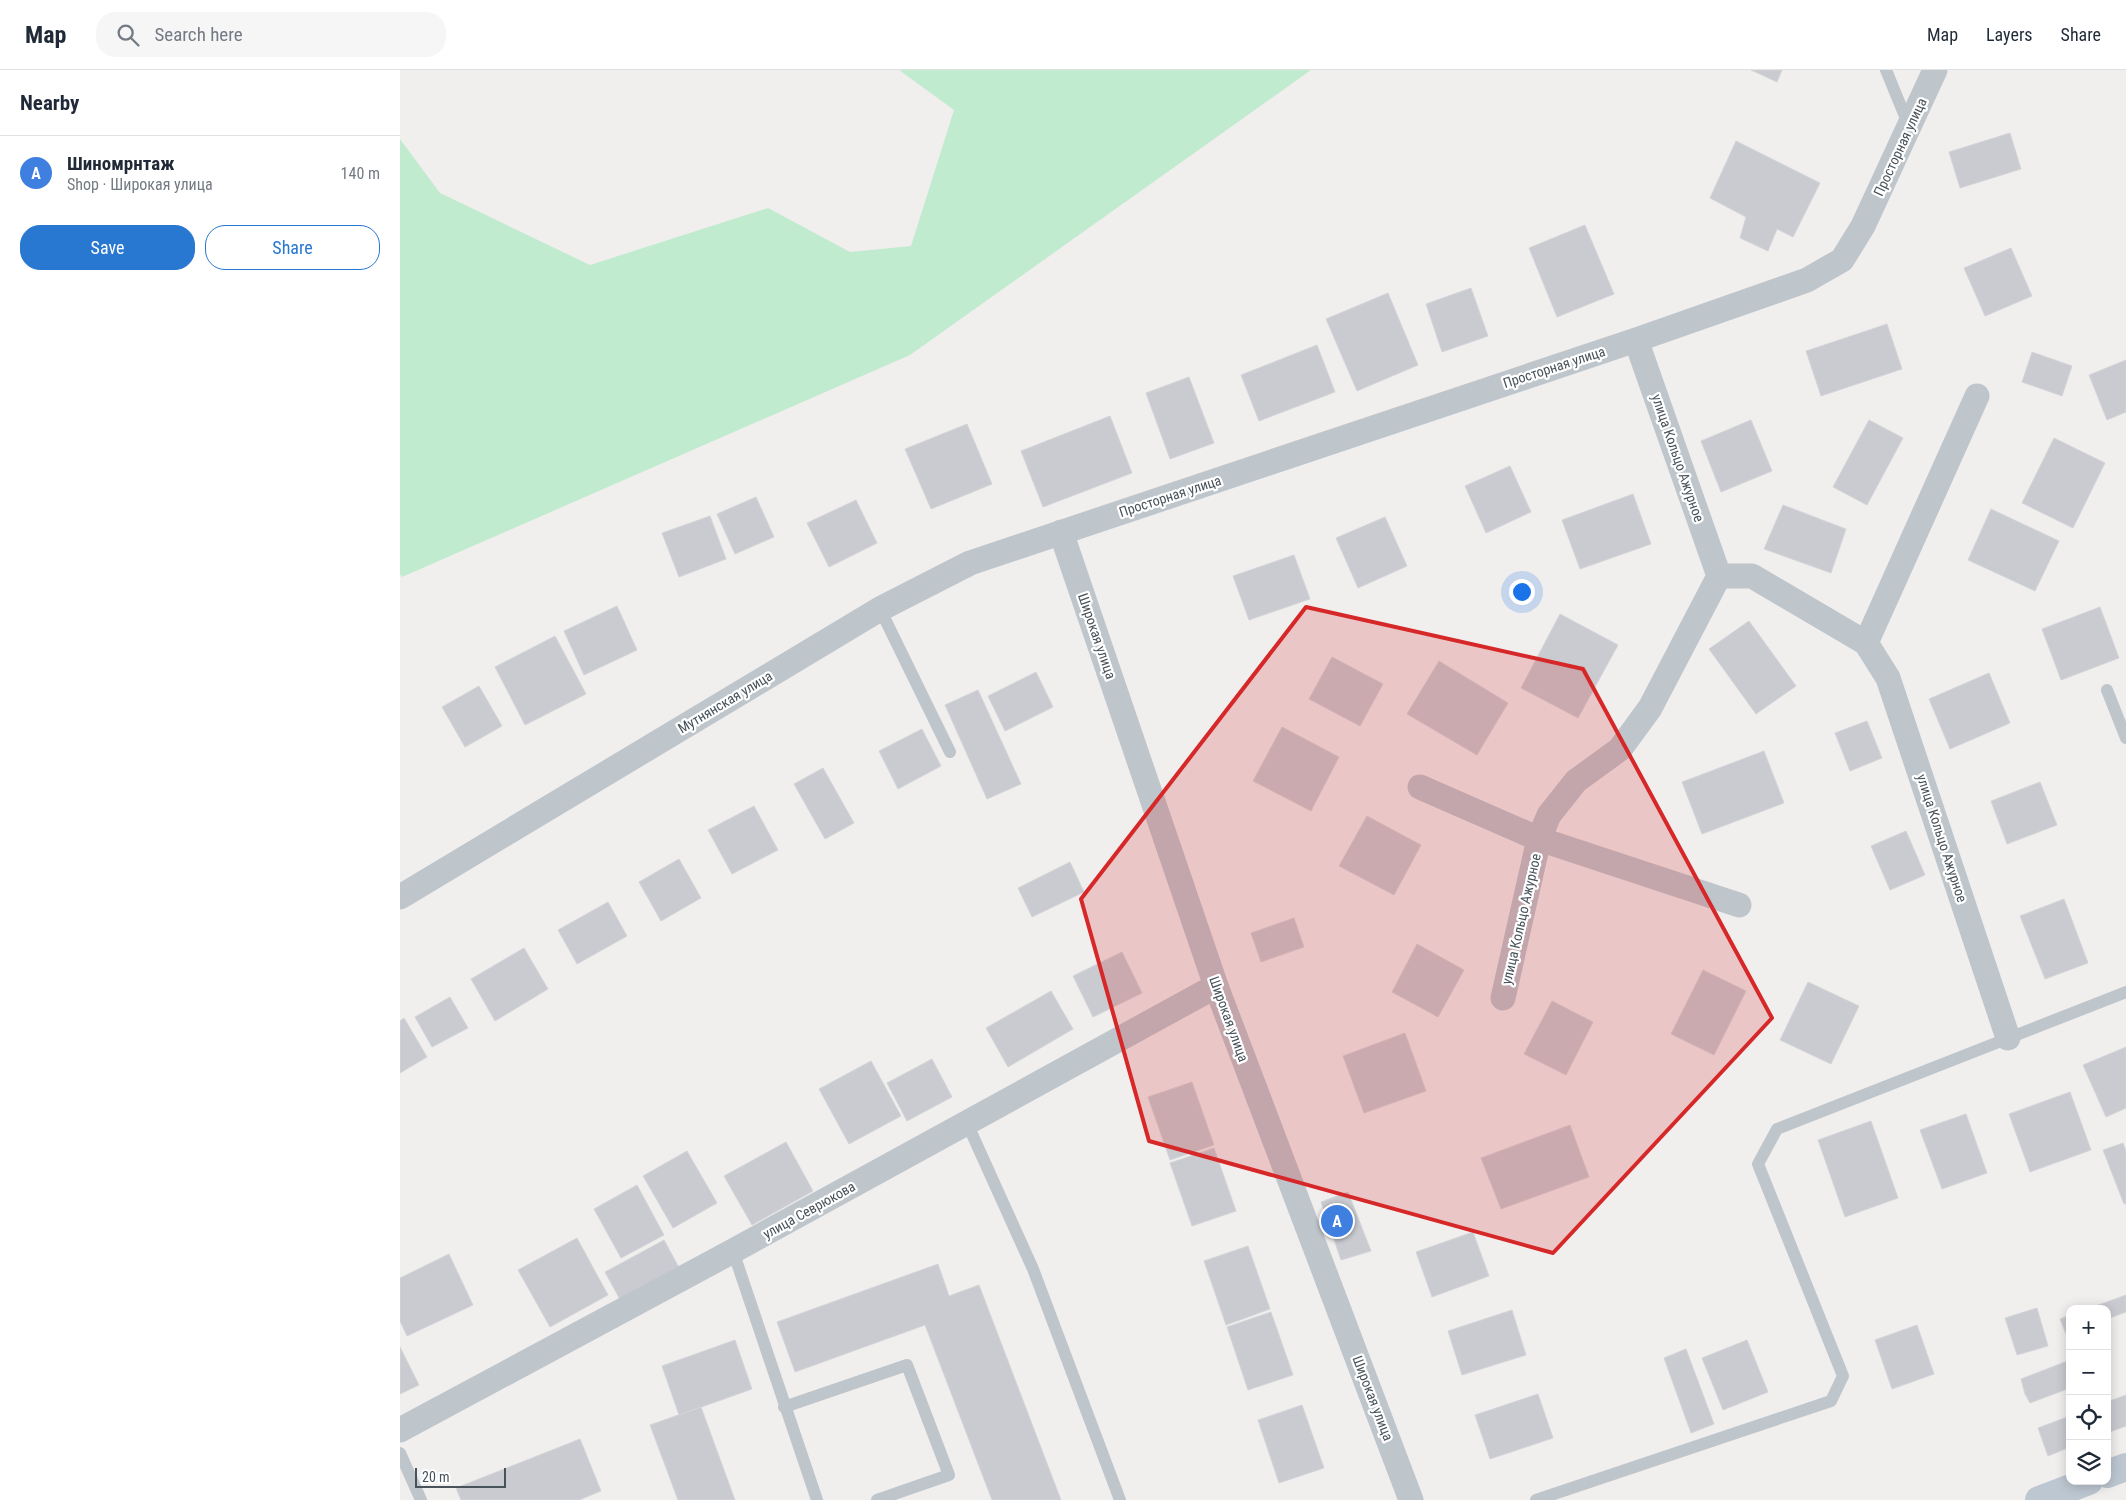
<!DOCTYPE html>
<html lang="en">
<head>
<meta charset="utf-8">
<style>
	:root { --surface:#fff; --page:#f6f6f7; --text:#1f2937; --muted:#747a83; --line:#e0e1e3; --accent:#2877d1 }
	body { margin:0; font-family:"Roboto Condensed",sans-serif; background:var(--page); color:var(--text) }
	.controls { position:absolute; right:15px; bottom:15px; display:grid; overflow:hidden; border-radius:10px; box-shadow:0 2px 12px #0003 }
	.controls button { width:45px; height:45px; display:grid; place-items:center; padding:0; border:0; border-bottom:1px solid var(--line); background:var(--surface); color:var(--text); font:25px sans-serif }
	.scale { position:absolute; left:15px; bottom:12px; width:91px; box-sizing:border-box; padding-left:5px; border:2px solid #48525a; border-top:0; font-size:14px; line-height:18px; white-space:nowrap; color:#48525a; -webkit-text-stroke:4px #fff; paint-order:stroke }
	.you { position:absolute; left:1121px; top:521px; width:18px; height:18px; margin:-12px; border:4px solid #fff; border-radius:50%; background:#1a73e8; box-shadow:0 0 0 8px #1a73e833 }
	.badge { display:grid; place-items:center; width:32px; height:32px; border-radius:50%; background:var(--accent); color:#fff; font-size:16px; font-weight:700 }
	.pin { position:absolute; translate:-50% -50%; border:2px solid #fff; box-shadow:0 1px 5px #0006 }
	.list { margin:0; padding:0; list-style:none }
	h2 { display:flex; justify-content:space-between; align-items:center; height:65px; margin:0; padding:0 20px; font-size:21px }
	h2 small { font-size:16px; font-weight:400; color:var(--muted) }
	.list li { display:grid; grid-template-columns:32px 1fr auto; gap:15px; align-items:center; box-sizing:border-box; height:75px; padding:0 20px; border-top:1px solid var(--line) }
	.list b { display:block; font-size:19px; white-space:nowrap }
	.list p { margin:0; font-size:16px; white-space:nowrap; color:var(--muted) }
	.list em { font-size:16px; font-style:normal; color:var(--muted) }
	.actions { display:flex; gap:10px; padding:15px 20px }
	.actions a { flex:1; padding:11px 0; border:1px solid var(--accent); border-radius:20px; text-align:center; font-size:18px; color:var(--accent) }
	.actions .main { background:var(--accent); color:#fff }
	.icon { flex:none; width:28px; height:28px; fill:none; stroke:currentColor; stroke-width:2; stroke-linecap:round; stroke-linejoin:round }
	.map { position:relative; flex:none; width:1726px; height:1430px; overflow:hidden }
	header { display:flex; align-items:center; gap:30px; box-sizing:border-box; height:70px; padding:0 25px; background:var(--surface); border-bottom:1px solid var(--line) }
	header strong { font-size:24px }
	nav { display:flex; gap:28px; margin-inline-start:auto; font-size:18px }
	.search { width:350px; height:45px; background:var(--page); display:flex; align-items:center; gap:12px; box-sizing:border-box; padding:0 18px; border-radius:20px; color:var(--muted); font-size:19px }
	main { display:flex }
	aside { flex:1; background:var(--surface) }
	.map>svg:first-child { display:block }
	.green { fill:#c0ebcf }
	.building { fill:#c9cbd1; stroke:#d3d5d9 }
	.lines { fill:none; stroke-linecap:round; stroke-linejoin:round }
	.lane { stroke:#bec6cc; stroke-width:12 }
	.street { stroke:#bec6cc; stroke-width:25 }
	.secondary { stroke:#bdc7d1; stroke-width:28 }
	.marked { fill:#d62828; fill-opacity:0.2; stroke:#d62828; stroke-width:4; stroke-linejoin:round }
	.labels { text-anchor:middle; stroke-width:4.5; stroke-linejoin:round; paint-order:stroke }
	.street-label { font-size:14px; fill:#48525a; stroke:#fff }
</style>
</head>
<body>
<header>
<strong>Map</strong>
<div class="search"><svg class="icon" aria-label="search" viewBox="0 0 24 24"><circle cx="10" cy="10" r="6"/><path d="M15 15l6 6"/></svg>Search here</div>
<nav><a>Map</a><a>Layers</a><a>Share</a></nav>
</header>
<main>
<aside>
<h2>Nearby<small></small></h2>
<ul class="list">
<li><span class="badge" style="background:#3f7fe0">A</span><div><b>Шиномрнтаж</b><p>Shop · Широкая улица</p></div><em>140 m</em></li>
</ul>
<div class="actions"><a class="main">Save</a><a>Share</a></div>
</aside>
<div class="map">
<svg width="1726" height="1430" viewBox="0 0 1726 1430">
	<rect width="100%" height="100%" fill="#f1eeee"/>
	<path class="green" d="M499,0H911L510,285L2,507L0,504V69L40,123L190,195L368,138L450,182L511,176L554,40Z"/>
	<path class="building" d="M1351,0H1382L1377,12Z
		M1610,63L1621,99L1560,118L1549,82Z
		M1336,71L1420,113L1393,167L1377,159L1368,181L1340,168L1346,147L1310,128Z
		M1185,155L1214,224L1157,247L1129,178Z
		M1611,178L1632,226L1585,246L1564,198Z
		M1071,218L1088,266L1042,282L1026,234Z
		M988,223L1018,295L957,321L926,249Z
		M1487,254L1502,299L1421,326L1406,281Z
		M917,275L935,322L859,351L841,305Z
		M1632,282L1672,296L1662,326L1622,312Z
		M1726,290V342L1707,350L1689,305Z
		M789,307L814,373L770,389L746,323Z
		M710,346L732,403L643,437L621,381Z
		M1351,350L1372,401L1321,422L1301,371Z
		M1469,350L1503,368L1467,435L1433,417Z
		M567,354L592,414L531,439L505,379Z
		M1654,368L1705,393L1673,458L1622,433Z
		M1110,396L1131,442L1086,463L1065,416Z
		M1233,424L1251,474L1180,499L1162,450Z
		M356,427L374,467L335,484L317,444Z
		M456,430L477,473L429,497L407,453Z
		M1383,435L1446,459L1431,503L1364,479Z
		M1591,439L1659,471L1635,521L1568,490Z
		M310,446L326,489L279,507L262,463Z
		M985,447L1007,496L958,518L936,468Z
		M894,485L910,529L849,550L833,506Z
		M217,536L237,580L184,605L164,561Z
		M1700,537L1719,588L1661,610L1642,559Z
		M1160,544L1218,575L1178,648L1121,618Z
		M1349,551L1396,616L1356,644L1309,579Z
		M155,566L186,624L125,655L95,597Z
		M932,587L983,614L960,656L909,629Z
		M1039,591L1108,633L1077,685L1007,644Z
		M636,602L653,637L605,661L588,626Z
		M1589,603L1610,653L1550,679L1529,629Z
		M79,616L102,656L65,677L42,637Z
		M578,620L621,714L587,729L545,635Z
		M1467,651L1482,688L1450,701L1435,663Z
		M882,657L939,687L911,741L853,711Z
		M522,659L541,696L498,719L479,681Z
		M1364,681L1384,733L1302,764L1282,712Z
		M423,698L454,753L425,769L394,714Z
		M1640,712L1657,755L1607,774L1591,731Z
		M354,736L378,780L332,804L308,760Z
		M967,746L1021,775L994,825L939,796Z
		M1506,761L1525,805L1490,820L1471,776Z
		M279,789L301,828L261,851L239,812Z
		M670,792L684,822L632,847L618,818Z
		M1664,829L1688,893L1645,909L1620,846Z
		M208,832L227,866L177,894L158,860Z
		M894,848L904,877L861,892L851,863Z
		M1017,874L1064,900L1038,947L992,922Z
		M124,878L148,919L95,951L71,909Z
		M722,882L742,923L693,947L673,906Z
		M1303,900L1346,921L1314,985L1271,964Z
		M1408,912L1459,936L1431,994L1380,970Z
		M651,921L673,959L608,997L586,958Z
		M50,927L68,958L32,977L15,947Z
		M1152,931L1193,952L1166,1005L1124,984Z
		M4,948L27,987L0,1003V951Z
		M1005,963L1026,1021L964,1043L943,986Z
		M1726,977V1038L1706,1047L1683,995Z
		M532,989L552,1027L507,1051L487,1013Z
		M471,991L501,1046L449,1074L419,1019Z
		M792,1012L814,1075L770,1090L748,1027Z
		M1670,1022L1691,1080L1630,1102L1609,1044Z
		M1566,1044L1587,1103L1542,1119L1520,1060Z
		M1471,1051L1498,1128L1445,1147L1418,1070Z
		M1170,1055L1189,1107L1101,1139L1081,1088Z
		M386,1072L413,1121L352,1155L324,1106Z
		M1723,1073L1726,1081V1134H1724L1703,1080Z
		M814,1078L836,1141L792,1156L770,1093Z
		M287,1081L317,1133L273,1158L243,1106Z
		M237,1115L264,1165L221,1188L194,1139Z
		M948,1122L971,1181L941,1190L921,1132Z
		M1073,1162L1089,1206L1032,1227L1016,1182Z
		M177,1168L208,1225L150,1257L118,1200Z
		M264,1170L282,1203L223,1235L205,1202Z
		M848,1176L870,1239L826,1255L804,1191Z
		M49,1184L73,1235L7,1266L0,1251V1208Z
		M538,1194L549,1226L579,1215L661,1430H592L525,1255L395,1302L377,1252Z
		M1726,1225V1242L1707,1249V1239H1687Z
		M1637,1238L1648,1276L1617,1285L1605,1248Z
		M1112,1240L1126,1285L1062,1305L1048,1261Z
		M871,1242L893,1305L848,1320L827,1257Z
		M1670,1245V1262L1666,1264L1660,1249Z
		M1517,1255L1534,1304L1492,1319L1475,1270Z
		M335,1270L352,1319L279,1345L262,1296Z
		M1347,1270L1368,1322L1323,1340L1302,1288Z
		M0,1277L19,1315L0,1324Z
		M1286,1279L1314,1354L1291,1363L1264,1288Z
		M1670,1290V1318L1630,1333L1625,1324L1621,1309Z
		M1138,1324L1153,1368L1090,1389L1075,1345Z
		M1726,1325V1356L1707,1363V1332Z
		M902,1335L924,1398L879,1413L858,1350Z
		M301,1337L335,1430H278L250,1355Z
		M1670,1346V1377L1648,1386L1638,1358Z
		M180,1369L201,1421L179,1430H61L56,1418Z"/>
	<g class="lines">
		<path class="lane" d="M1486,0L1509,56
			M480,539L550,682
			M1707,620L1726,668
			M567,1053L633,1199L720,1430
			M333,1181L417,1430
			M384,1337L507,1295L549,1405L477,1430
			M0,1383L21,1430
			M1136,1430L1431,1331L1443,1306L1358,1094L1377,1059L1726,922"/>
		<path class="street" d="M661,462L816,916L1011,1430
			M1319,506H1352L1466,573L1488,608L1608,968
			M1466,573L1577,326
			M1020,717L1139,769L1339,835
			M0,827L480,539L570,493L1236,270L1407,210L1442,190L1463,156L1535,0
			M1103,928L1139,769L1149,745L1176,711L1220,679L1250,638L1319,506L1236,270
			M0,1360L333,1181L816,916"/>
		<path class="secondary" d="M1707,1404L1726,1397
			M1639,1430L1689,1411"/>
	</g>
	<path class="marked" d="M906,537L1183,599L1372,948L1153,1183L749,1071L681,829Z"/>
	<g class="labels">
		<g class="street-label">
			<text transform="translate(1500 77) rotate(-65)" y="5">Просторная улица</text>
			<text transform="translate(1154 297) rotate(-18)" y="5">Просторная улица</text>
			<text transform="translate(1278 388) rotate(71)" y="5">улица Кольцо Ажурное</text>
			<text transform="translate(770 426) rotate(-18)" y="5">Просторная улица</text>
			<text transform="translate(697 566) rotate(71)" y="5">Широкая улица</text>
			<text transform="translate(325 632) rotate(-31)" y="5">Мутнянская улица</text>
			<text transform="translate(1542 768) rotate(72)" y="5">улица Кольцо Ажурное</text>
			<text transform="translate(1121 849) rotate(-77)" y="5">улица Кольцо Ажурное</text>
			<text transform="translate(829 949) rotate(70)" y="5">Широкая улица</text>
			<text transform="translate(409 1140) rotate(-29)" y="5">улица Севрюкова</text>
			<text transform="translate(973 1328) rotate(69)" y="5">Широкая улица</text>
		</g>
	</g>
</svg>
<div class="controls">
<button>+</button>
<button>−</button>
<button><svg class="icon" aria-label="locate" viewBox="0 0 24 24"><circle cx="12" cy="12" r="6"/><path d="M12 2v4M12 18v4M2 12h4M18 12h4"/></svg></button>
<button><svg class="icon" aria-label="layers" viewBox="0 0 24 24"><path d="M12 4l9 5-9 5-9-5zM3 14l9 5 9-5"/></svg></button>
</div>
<div class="scale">20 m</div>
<div class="you"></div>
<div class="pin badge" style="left:937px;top:1151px;background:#3f7fe0">A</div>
</div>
</main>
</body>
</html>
